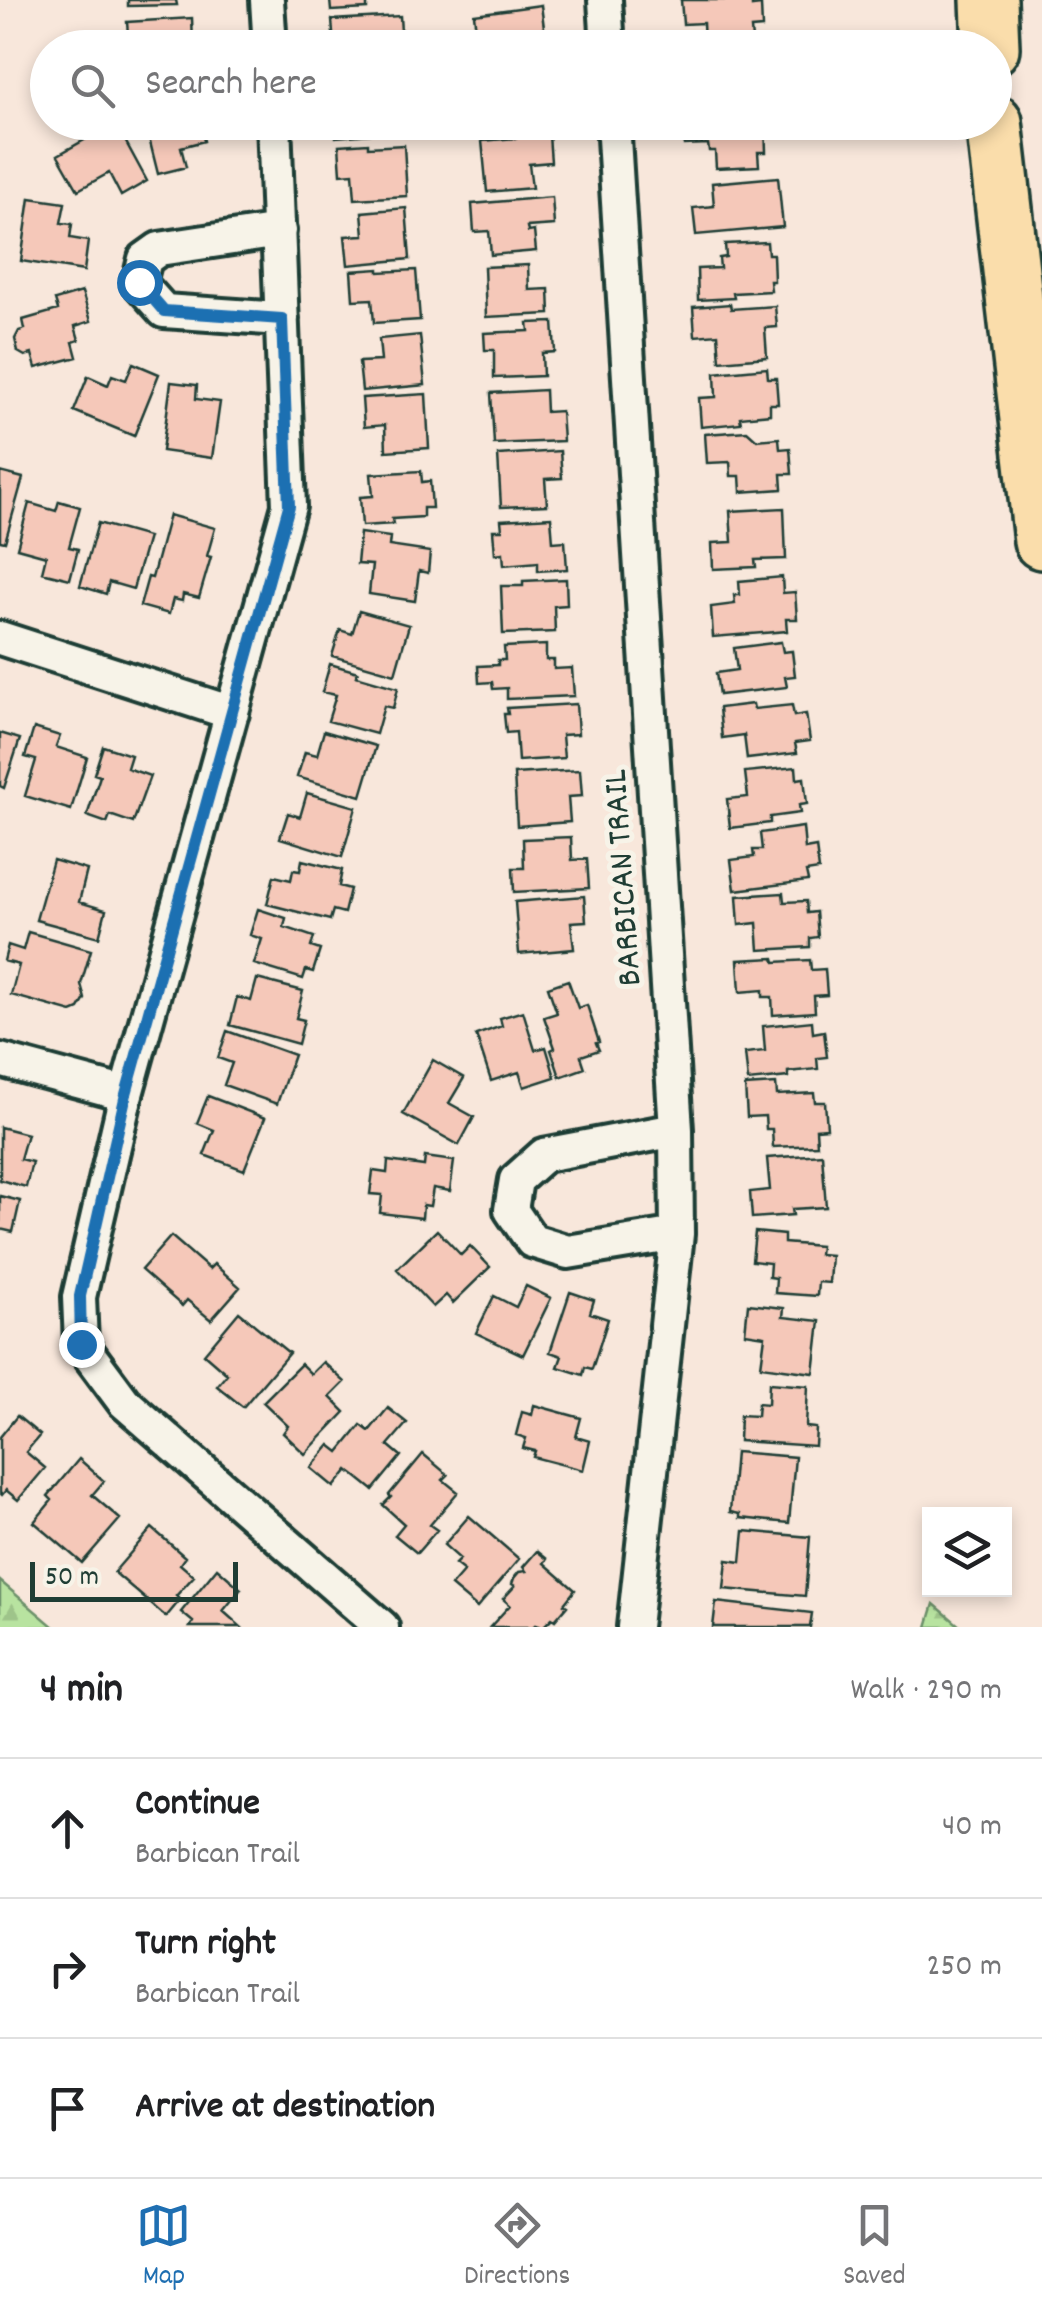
<!DOCTYPE html>
<html lang="en">
<head>
<meta charset="utf-8">
<style>
	:root { --surface:#fff; --page:#f2f2f2; --text:#202124; --muted:#757577; --line:#e0e0e0; --accent:#1f6fb2 }
	body { margin:0; font-family:Dekko,sans-serif; background:var(--page); color:var(--text) }
	.controls { position:absolute; right:30px; bottom:30px; display:grid; overflow:hidden; border-radius:0px; box-shadow:0 5px 15px #0003 }
	.controls button { width:90px; height:90px; display:grid; place-items:center; padding:0; border:0; border-bottom:2px solid var(--line); background:var(--surface); color:var(--text); font:50px sans-serif }
	.scale { position:absolute; left:30px; bottom:25px; width:208px; box-sizing:border-box; padding-left:10px; border:5px solid #1f3d34; border-top:0; font-size:28px; line-height:35px; white-space:nowrap; color:#1f3d34; -webkit-text-stroke:8px #f7f3e8; paint-order:stroke }
	.stop { position:absolute; width:30px; height:30px; margin:-22px; border:8px solid #1f6fb2; border-radius:50%; background:#fff }
	.stop.end { background:#1f6fb2; border-color:#fff; box-shadow:0 2px 10px #0008 }
	.list { margin:0; padding:0; list-style:none }
	h2 { display:flex; justify-content:space-between; align-items:center; height:130px; margin:0; padding:0 40px; font-size:42px }
	h2 small { font-size:32px; font-weight:400; color:var(--muted) }
	.list li { display:grid; grid-template-columns:65px 1fr auto; gap:30px; align-items:center; box-sizing:border-box; height:140px; padding:0 40px; border-top:2px solid var(--line) }
	.list b { display:block; font-size:38px; white-space:nowrap }
	.list p { margin:0; font-size:32px; white-space:nowrap; color:var(--muted) }
	.list em { font-size:32px; font-style:normal; color:var(--muted) }
	.icon { flex:none; width:55px; height:55px; fill:none; stroke:currentColor; stroke-width:2; stroke-linecap:round; stroke-linejoin:round }
	.map { position:relative; flex:none; width:1042px; height:1627px; overflow:hidden }
	.search { position:absolute; background:var(--surface); box-shadow:0 5px 15px #0003; left:30px; right:30px; top:30px; height:110px; display:flex; align-items:center; gap:25px; box-sizing:border-box; padding:0 35px; border-radius:55px; color:var(--muted); font-size:38px }
	.sheet { height:550px; background:var(--surface) }
	nav { display:flex; justify-content:space-around; align-items:center; box-sizing:border-box; height:140px; border-top:2px solid var(--line); background:var(--surface); font-size:28px; color:var(--muted) }
	nav a { display:grid; justify-items:center; gap:5px }
	nav .on { color:var(--accent) }
	.map>svg:first-child { display:block }
	.forest { fill:url(#forest-firs); stroke:#6c906a; stroke-width:2.5 }
	.building { fill:#f5c8b9; stroke:#1f3d34; stroke-width:2.5 }
	.lines { fill:none; stroke-linecap:round; stroke-linejoin:round }
	.street-casing { stroke:#1f3d34; stroke-width:40 }
	.highway-casing { stroke:#1f3d34; stroke-width:62 }
	.street { stroke:#f7f3e8; stroke-width:32 }
	.highway { stroke:#faddab; stroke-width:55 }
	.route { stroke:#1f6fb2; stroke-width:12 }
	.labels { text-anchor:middle; stroke-width:10; stroke-linejoin:round; paint-order:stroke }
	.street-label { font-size:35px; fill:#1f3d34; stroke:#f7f3e8 }
</style>
</head>
<body>
<div class="map">
<svg width="1042" height="1627" viewBox="0 0 1042 1627">
	<defs>
		<pattern id="forest-firs" width="22" height="20" patternUnits="userSpaceOnUse" patternTransform="scale(2.5)"><rect width="22" height="20" fill="#b8e3a0"/><path d="M5 1l3.5 6h-7zM16 11l3.5 6h-7z" fill="#9ec48a"/></pattern>
	</defs>
	<rect width="100%" height="100%" fill="#f8e7db"/>
	<filter id="ink" filterUnits="userSpaceOnUse"><feTurbulence type="fractalNoise" baseFrequency=".01" numOctaves="2"/><feDisplacementMap in="SourceGraphic" scale="20" xChannelSelector="R" yChannelSelector="G"/><feConvolveMatrix kernelMatrix="1 2 1 2 8 2 1 2 1" color-interpolation-filters="sRGB"/></filter>
	<g filter="url(#ink)">
		<path class="forest" d="M0,1581L54,1627H0Z
			M934,1604L961,1627H927Z"/>
		<path class="building" d="M128,0H176L177,5L128,6Z
			M330,0H367V9L331,11Z
			M681,0H752V6L761,5L762,28L751,29L752,39L704,42L703,23L683,24Z
			M541,5L545,35L524,37L525,48H478L474,14Z
			M400,16L402,48L334,47L332,20Z
			M192,18L193,43L178,44L179,48H120L119,34H128L127,22Z
			M82,122H115L147,181L121,196L109,173L78,190L58,155L86,139L78,125Z
			M145,122H200L204,141L181,147L186,167L158,174Z
			M335,122H399V126L369,128L370,134L336,137Z
			M497,122H549V125L497,129Z
			M683,122L765,123L766,152H758L759,166L716,168L715,151H709L708,144L684,145Z
			M549,135L551,162L529,164L532,188L487,192L482,141Z
			M368,143V147L404,145L407,196L355,199L353,173L341,174L339,145Z
			M778,177L783,227L696,235L693,208L714,206L712,183Z
			M552,197L554,225L527,227L528,232L534,231L536,251L491,255L489,231L474,232L472,204Z
			M30,198L65,203L61,223L72,224L70,238L88,241L84,271L21,261Z
			M406,208L410,259L348,265L345,236L364,235L362,212Z
			M767,242L768,254H773L774,281H770L771,291L733,293L734,298L698,300L697,269L720,268L719,258L726,257L725,244Z
			M528,265L529,290L549,289L550,314L486,317L484,267Z
			M379,269V272L416,270L420,320L374,323L372,299L353,300L351,271Z
			M82,292L91,321L75,326L79,340L73,342L77,357L36,368L32,354L25,356L18,352L15,339L19,331L25,329L23,320L58,310L55,300Z
			M730,304L731,309L775,306L777,327L765,328L767,357L720,361L718,334L695,336L693,307Z
			M553,322L555,352L542,353L543,376L494,378V350H485L484,333L529,331L528,323Z
			M420,335L425,385L362,391L359,362L381,361L379,339Z
			M133,363L159,374L134,436L74,411L88,376L108,385L112,375L126,380Z
			M767,368L768,378H776L778,404H770V414L740,417L741,423L701,427L699,398L716,397L715,373Z
			M171,382L197,385L196,399L220,402L212,458L162,451Z
			M545,390L546,412L561,411L563,441L494,444L491,393Z
			M426,394L429,448L386,451L385,425L364,427L362,398Z
			M747,431L757,440L779,438L780,449L790,448L792,474H781L782,489L741,492L740,476H731L730,462L707,463L705,434Z
			M560,451L562,478L545,479L547,505L501,507L498,455Z
			M421,471L422,482L430,481L432,508H423V517L392,519L393,524L362,526L360,497L373,496L371,474Z
			M0,472L23,478L5,542L0,541Z
			M59,501L80,507L69,547L78,549L70,579L42,572L46,556L17,548L29,503L56,511Z
			M784,508L786,559L755,560L756,567L713,569L712,543L732,542L730,511Z
			M169,515L215,528L207,556L211,557L199,598L183,594L182,601L173,599L169,614L140,606L148,577L152,578Z
			M551,517L553,542L565,541L567,569L538,571V562L504,565L503,553L495,554L493,530H502L501,520Z
			M98,523L148,537L133,589L109,582L106,594L80,586Z
			M360,533L390,537L389,546L430,552L428,573L419,571L415,601L369,594L372,565L357,564Z
			M782,577L783,593L795,592L797,619H786L787,631L713,637L711,607L735,604L734,595H740L739,581Z
			M566,579L567,605L554,606L555,632L503,634L501,586H523V581Z
			M359,611L409,625L395,674L332,656L340,630L352,634Z
			M781,642L783,652L792,651L795,676L785,677L787,687L719,695L716,673L737,670L734,648Z
			M546,645V660H554V669L572,668L574,696L507,699V688L493,689L492,682L479,683L478,666L498,665V660H505L504,647Z
			M330,664L358,672L356,676L398,688L393,708L384,706L376,734L328,721L336,695L322,692Z
			M576,704L578,734L562,735L564,758L518,761L516,732L506,733L504,714H508L507,708Z
			M753,704L754,709L792,705L794,716L806,714L810,741L795,743L797,753L747,759L744,735L722,738L719,708Z
			M34,728L60,736L56,747L87,757L71,810L25,796L36,760L25,757Z
			M324,731L376,746L361,796L297,777L305,752L317,755Z
			M0,733L20,739L4,788L0,786Z
			M103,746L131,755L127,768L150,776L133,823L110,815L107,823L87,816L100,776L94,774Z
			M796,767L797,779L804,778L807,804L799,805L800,813L770,817V823L730,828L727,799L748,797L745,772Z
			M580,770L582,796L568,797L570,822L517,826L514,774Z
			M307,793L356,807L342,857L280,838L288,813L300,817Z
			M803,827L805,849L816,847L819,870L806,872L808,881L735,890L731,860L754,857L753,850H762L760,833Z
			M571,837L572,860L587,859L589,888L514,892L513,868H524L523,839Z
			M53,860L87,870L79,902L106,910L99,937L36,920Z
			M302,860L342,870L339,886L350,889L344,913L333,910L330,920L267,904L274,876L291,880L293,870L300,871Z
			M783,893L784,902L806,901L807,913L816,912L818,937L810,938V947L759,950L757,923L739,925L737,896Z
			M584,896L586,921L571,922L574,949L519,954L515,902Z
			M258,909L286,918L284,927L314,937L311,947L320,950L313,972L306,970L303,979L254,964L262,939L250,935Z
			M28,932L91,950L81,984L85,999L79,1009L72,1012L11,995L19,965L4,961L8,945L23,950Z
			M774,958L775,962L810,960L811,970L825,969L827,995L814,996L815,1012L773,1015L772,997H763V990L740,992L738,960Z
			M257,979L303,991L296,1018L304,1020L298,1044L230,1025L237,997L251,1001Z
			M568,980L578,1008L587,1005L599,1042L596,1043L599,1050L581,1056L585,1068L560,1077L551,1050L555,1048L544,1017L557,1013L548,987Z
			M523,1011L535,1050L546,1047L555,1077L524,1087L519,1072L491,1081L476,1035L502,1026L500,1018Z
			M812,1021L813,1033L824,1031L827,1057L817,1058L818,1069L788,1072V1077L748,1081L745,1053L765,1051L763,1026Z
			M227,1031L294,1055L277,1104L224,1085L232,1063L218,1058Z
			M433,1060L464,1078L449,1103L474,1117L459,1145L403,1114Z
			M776,1084L777,1095L814,1093L815,1102H825L827,1128L816,1129L817,1145L773,1147L772,1129H766L765,1116L747,1117L745,1086Z
			M208,1096L265,1118L244,1170L204,1155L214,1130L197,1123Z
			M0,1127L27,1134L20,1159L32,1162L26,1187L0,1180Z
			M822,1154L826,1207L792,1209L793,1215L752,1218L750,1192L770,1190L767,1158Z
			M425,1157L454,1161L450,1191L433,1188L430,1206L423,1205L422,1218L380,1213L382,1195L370,1194L373,1171L387,1173L388,1161L424,1166Z
			M0,1196L20,1201L13,1232L0,1229Z
			M437,1230L461,1255L470,1246L490,1267L453,1303L446,1295L433,1307L397,1269Z
			M755,1232L784,1235V1243L820,1246L819,1254L831,1255L829,1283L818,1282L817,1296L775,1293L776,1278L769,1277L770,1263L752,1261Z
			M171,1236L209,1269L214,1264L240,1287L211,1320L187,1300L182,1306L141,1270Z
			M526,1286L551,1298L523,1355L476,1333L494,1296L516,1307Z
			M570,1292L594,1300L590,1313L608,1319L592,1369L585,1367L583,1375L558,1367L562,1356L550,1352Z
			M748,1304L784,1308L783,1317L820,1321L814,1373L761,1366L765,1336L745,1333Z
			M239,1312L289,1353L243,1407L217,1386L227,1374L204,1354Z
			M323,1362L345,1382L330,1397L345,1412L305,1454L283,1433L288,1426L263,1402L301,1364L311,1374Z
			M769,1383L808,1386L806,1427L816,1428L815,1446L739,1441L740,1415L757,1416L758,1403L768,1404Z
			M534,1405L581,1418L576,1437L590,1441L583,1470L533,1457L535,1451L523,1448L526,1438L516,1435L522,1412L532,1415Z
			M388,1408L407,1423L388,1445L401,1456L373,1490L348,1470L334,1487L311,1468L330,1445L339,1452L361,1425L369,1431Z
			M17,1416L40,1435L26,1452L45,1468L18,1500L6,1490L2,1495L0,1493V1437Z
			M735,1452L795,1457L789,1523L740,1518V1514L730,1512Z
			M423,1454L448,1475L443,1480L458,1492L430,1525L437,1530L417,1553L395,1535L404,1524L383,1505L391,1497L389,1495Z
			M79,1459L104,1481L92,1495L120,1519L82,1563L34,1522L52,1500L48,1496Z
			M469,1516L519,1559L477,1608L451,1586L464,1571L455,1564L460,1559L444,1545Z
			M152,1528L185,1557L180,1564L194,1576L176,1596L180,1600L166,1617L114,1572Z
			M744,1531L810,1537L805,1596L724,1589L727,1560L741,1562Z
			M537,1551L547,1559L544,1563L575,1590L564,1604L567,1606L555,1620L552,1618L543,1627L535,1625L533,1627H490L510,1605L503,1599L515,1586L512,1584L514,1578L519,1572L526,1571L523,1567Z
			M217,1568L241,1589L223,1611L241,1627H190L193,1622L181,1612Z
			M716,1602L812,1613L810,1627H713Z"/>
		<g class="lines">
			<g class="street-casing">
				<path id="street" d="M267,0L270,48
					M605,0L608,48
					M274,122L289,506L126,1094L79,1297L81,1344L124,1402L382,1627
					M613,122L676,1130L677,1234L634,1627
					M279,231L159,249L145,259L139,283L164,311L282,319
					M0,638L232,713
					M0,1060L126,1094
					M676,1130L544,1155L516,1180L511,1210L532,1241L568,1252L677,1234"/>
			</g>
			<g class="highway-casing">
				<path id="highway" d="M989,0L991,48
					M994,122L1042,541"/>
			</g>
			<use href="#street" class="street"/>
			<use href="#highway" class="highway"/>
		</g>
	</g>
	<g class="lines" filter="url(#ink)">
		<path class="route" d="M81,1344L80,1296L126,1094L289,506L282,319L164,311L139,282"/>
	</g>
	<g class="labels">
		<g class="street-label">
			<text transform="translate(620 878) rotate(-94)" y="12">BARBICAN TRAIL</text>
		</g>
	</g>
</svg>
<div class="controls">
<button><svg class="icon" aria-label="layers" viewBox="0 0 24 24"><path d="M12 4l9 5-9 5-9-5zM3 14l9 5 9-5"/></svg></button>
</div>
<div class="scale">50 m</div>
<div class="stop" style="left:139px;top:282px"></div>
<div class="stop end" style="left:81px;top:1344px"></div>
<div class="search"><svg class="icon" aria-label="search" viewBox="0 0 24 24"><circle cx="10" cy="10" r="6"/><path d="M15 15l6 6"/></svg>Search here</div>
</div>
<section class="sheet">
<h2>4 min<small>Walk · 290 m</small></h2>
<ul class="list">
<li><svg class="icon" aria-label="ahead" viewBox="0 0 24 24"><path d="M12 20V5M6 11l6-6 6 6"/></svg><div><b>Continue</b><p>Barbican Trail</p></div><em>40 m</em></li>
<li><svg class="icon" aria-label="right" viewBox="0 0 24 24"><path d="M7 20v-9h11M14 6l5 5-5 5"/></svg><div><b>Turn right</b><p>Barbican Trail</p></div><em>250 m</em></li>
<li><svg class="icon" aria-label="arrive" viewBox="0 0 24 24"><path d="M6 21V4h12l-3 4 3 4H6"/></svg><div><b>Arrive at destination</b></div></li>
</ul>
</section>
<nav>
<a class="on"><svg class="icon" aria-label="map" viewBox="0 0 24 24"><path d="M3 6l6-2 6 2 6-2v14l-6 2-6-2-6 2zM9 4v14M15 6v14"/></svg>Map</a>
<a><svg class="icon" aria-label="directions" viewBox="0 0 24 24"><path d="M12 3l9 9-9 9-9-9zM9 14v-3h6M13 9l2 2-2 2"/></svg>Directions</a>
<a><svg class="icon" aria-label="saved" viewBox="0 0 24 24"><path d="M7 4h10v16l-5-4-5 4z"/></svg>Saved</a>
</nav>
</body>
</html>
